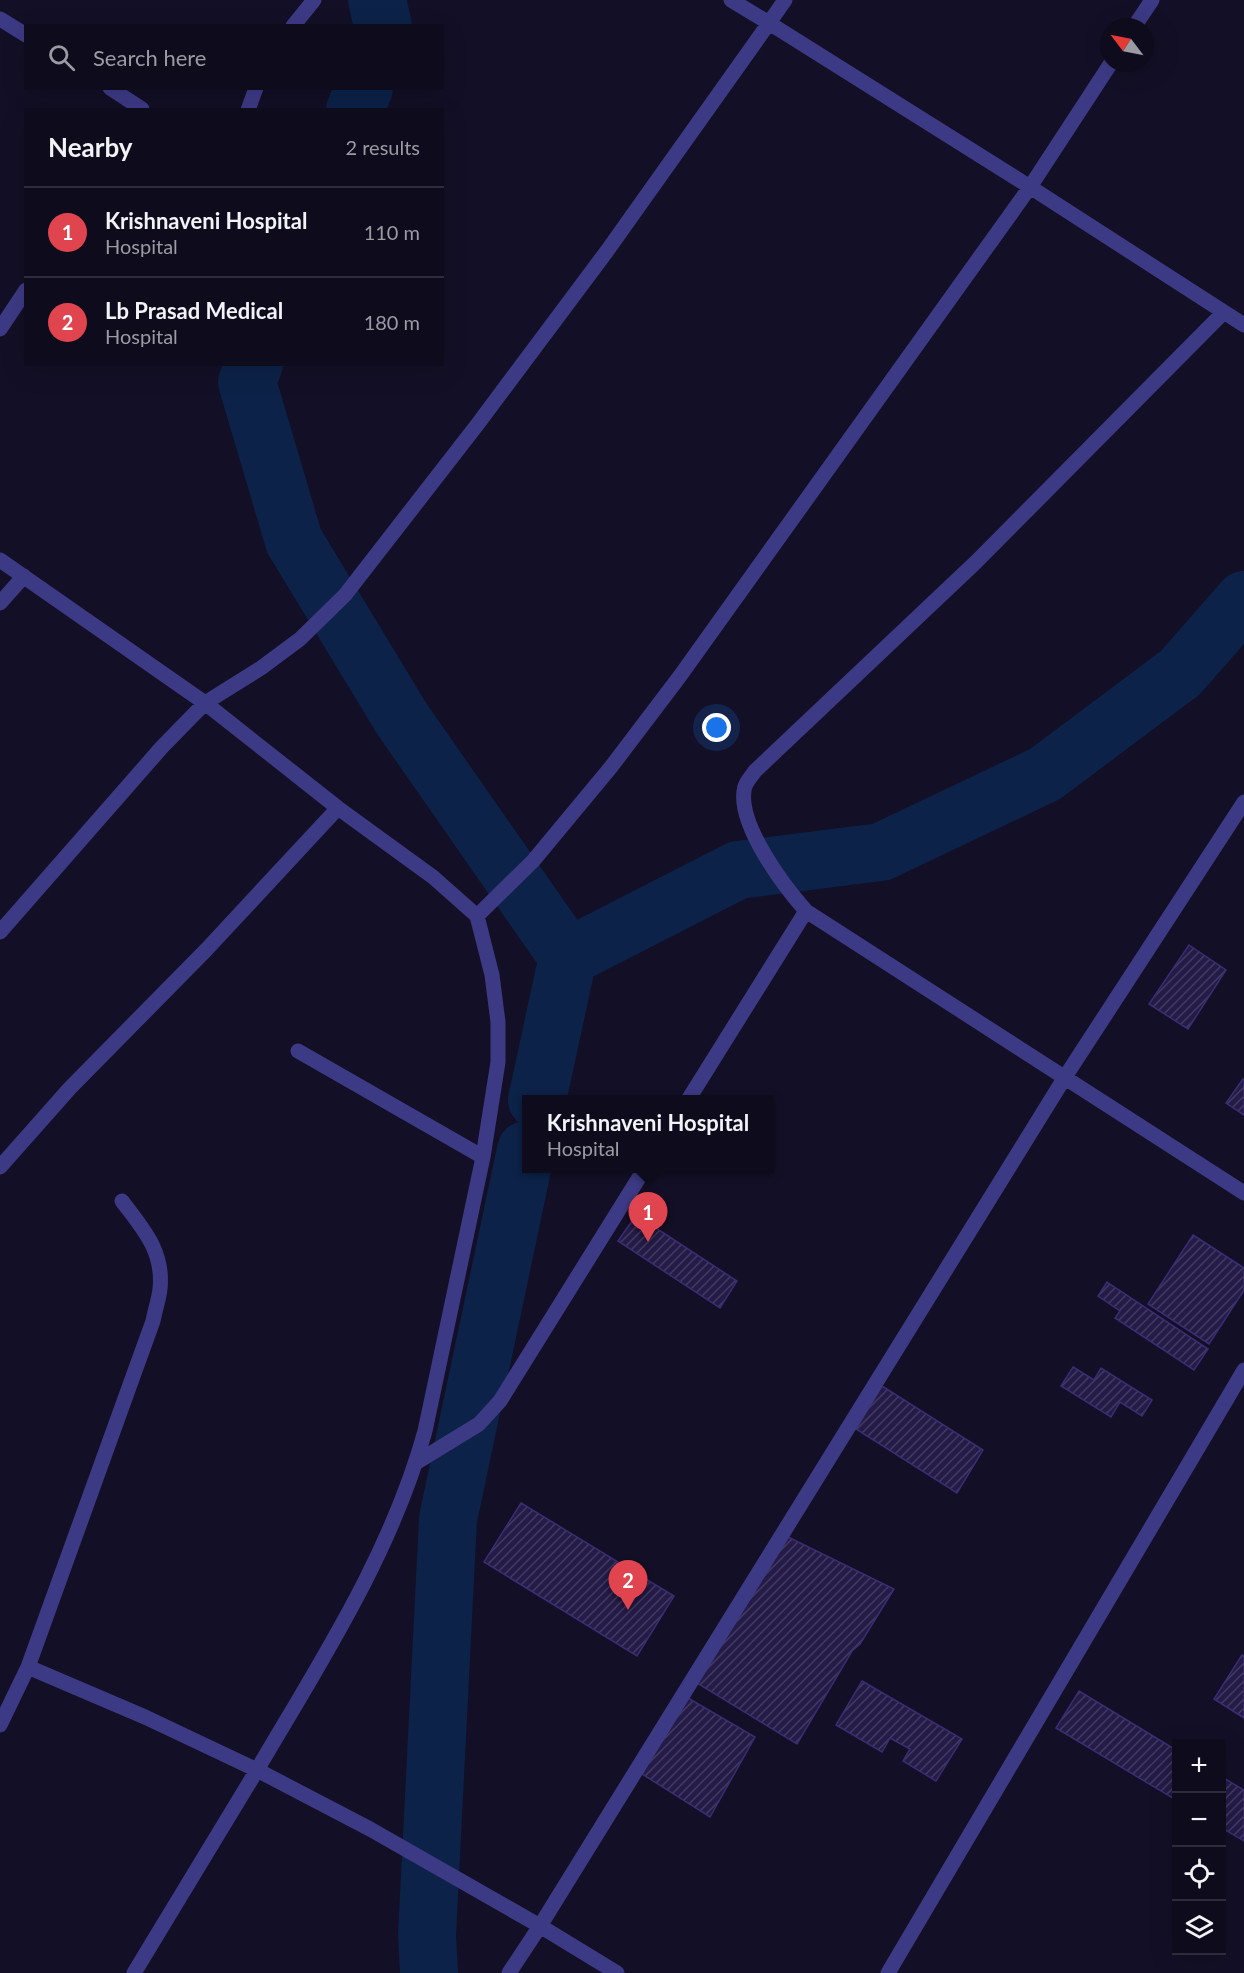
<!DOCTYPE html>
<html lang="en">
<head>
<meta charset="utf-8">
<style>
	:root { --surface:#0e0b1c; --page:#171425; --text:#f1f3f6; --muted:#9b9ba3; --line:#2e2b3b; --accent:#0f766e }
	body { margin:0; font-family:Lato,sans-serif; background:var(--page); color:var(--text) }
	.controls { position:absolute; right:18px; bottom:18px; display:grid; overflow:hidden; border-radius:0px; box-shadow:0 6px 24px #0002 }
	.controls button { width:54px; height:54px; display:grid; place-items:center; padding:0; border:0; border-bottom:2px solid var(--line); background:var(--surface); color:var(--text); font:30px sans-serif }
	.compass { position:absolute; left:1100px; top:18px; width:54px; height:54px; border-radius:50%; background:var(--surface); box-shadow:0 6px 24px #0002; rotate:302deg }
	.you { position:absolute; left:717px; top:728px; width:21px; height:21px; margin:-15px; border:4px solid #fff; border-radius:50%; background:#1a73e8; box-shadow:0 0 0 9px #1a73e833 }
	.badge { display:grid; place-items:center; width:39px; height:39px; border-radius:50%; background:var(--accent); color:#fff; font-size:20px; font-weight:700 }
	.pin { position:absolute; translate:-50% -50px; filter:drop-shadow(0 2px 3px #0008) }
	.pin::after { content:''; position:absolute; top:32px; width:21px; height:18px; background:inherit; clip-path:polygon(0 0,100% 0,50% 100%) }
	.popup { position:absolute; left:522px; top:1095px; width:252px; height:78px; box-sizing:border-box; display:grid; place-content:center; border-radius:0px; background:var(--surface); filter:drop-shadow(0 2px 4px #0005); font-size:20px; white-space:nowrap; color:var(--muted) }
	.popup b { font-size:22px; color:var(--text) }
	.popup::after { content:''; position:absolute; left:50%; top:100%; margin-left:-12px; border:12px solid transparent; border-top-color:var(--surface) }
	.list { margin:0; padding:0; list-style:none }
	h2 { display:flex; justify-content:space-between; align-items:center; height:78px; margin:0; padding:0 24px; font-size:26px }
	h2 small { font-size:20px; font-weight:400; color:var(--muted) }
	.list li { display:grid; grid-template-columns:39px 1fr auto; gap:18px; align-items:center; box-sizing:border-box; height:90px; padding:0 24px; border-top:2px solid var(--line) }
	.list b { display:block; font-size:22px; white-space:nowrap }
	.list p { margin:0; font-size:20px; white-space:nowrap; color:var(--muted) }
	.list em { font-size:20px; font-style:normal; color:var(--muted) }
	.icon { flex:none; width:33px; height:33px; fill:none; stroke:currentColor; stroke-width:2; stroke-linecap:round; stroke-linejoin:round }
	.map { position:relative; flex:none; width:1244px; height:1973px; overflow:hidden }
	.search { position:absolute; background:var(--surface); box-shadow:0 6px 24px #0002; left:24px; top:24px; width:420px; height:66px; display:flex; align-items:center; gap:15px; box-sizing:border-box; padding:0 21px; border-radius:0px; color:var(--muted); font-size:22px }
	.panel { position:absolute; background:var(--surface); box-shadow:0 6px 24px #0002; left:24px; top:108px; width:420px; height:258px; border-radius:0px }
	.map>svg:first-child { display:block }
	.lines { fill:none; stroke-linecap:round; stroke-linejoin:round }
	.river { stroke:#0c2248; stroke-width:58 }
	.building { fill:url(#building-hatch); stroke:#3b2d73; stroke-width:1.5 }
	.minor { stroke:#3d3a85; stroke-width:15 }
</style>
</head>
<body>
<div class="map">
<svg width="1244" height="1973" viewBox="0 0 1244 1973">
	<defs>
		<pattern id="building-hatch" width="6" height="6" patternUnits="userSpaceOnUse" patternTransform="scale(1.5)"><rect width="6" height="6" fill="#241b47"/><path d="M-1 1l2-2M0 6l6-6M5 7l2-2" fill="none" stroke="#433b63"/></pattern>
	</defs>
	<rect width="100%" height="100%" fill="#130f26"/>
	<g class="lines">
		<path class="river" d="M377,0L383,26
			M355,110L364,88
			M254,364L247,382L294,541L402,719L568,957L537,1100
			M568,957L738,870L881,852L1045,774L1180,673L1244,600
			M429,1973L427,1935L448,1519L526,1150"/>
	</g>
	<path class="building" d="M1189,945L1226,970L1188,1029L1149,1004Z
		M1243,1079L1244,1080V1115L1226,1103Z
		M636,1215L737,1281L720,1308L618,1241Z
		M1193,1235L1244,1268V1290L1209,1344L1148,1304Z
		M1107,1282L1208,1349L1194,1370L1115,1318L1120,1311L1098,1296Z
		M1073,1367L1094,1380L1101,1368L1152,1400L1142,1416L1120,1402L1111,1417L1061,1386Z
		M882,1386L983,1450L957,1493L856,1429Z
		M521,1503L674,1596L637,1656L484,1562Z
		M788,1537L894,1589L860,1644L852,1651L797,1744L697,1683Z
		M1242,1655L1244,1656V1718L1214,1699Z
		M862,1681L962,1739L936,1781L903,1761L910,1749L890,1738L882,1752L836,1725Z
		M1079,1691L1176,1750V1800L1056,1728Z
		M688,1698L755,1737L710,1817L642,1774Z
		M1222,1777L1244,1790V1841L1222,1828Z"/>
	<g class="lines">
		<path class="minor" d="M0,19L26,35
			M293,26L314,0
			M1134,27L1152,0
			M1111,63L1030,187L1244,325
			M110,88L142,109
			M248,110L256,88
			M0,329L26,290
			M0,560L205,703L162,747L0,932
			M0,603L24,576
			M806,911C783,885 739,826 744,791C744,784 751,777 755,771L976,562L1224,312
			M477,916L533,861L611,767L680,676L1030,187L769,23L785,0
			M298,1051L483,1157
			M688,1100L806,911L1244,1193
			M0,1167L70,1088L206,950L338,808
			M417,1462L479,1424L500,1401L645,1168
			M28,1667L145,1717L257,1770C321,1661 391,1554 425,1431L483,1157L498,1062V1022L492,975L477,916L433,877L338,808L205,703L261,668L300,639L345,595L477,425L607,251L769,23L731,0
			M0,1725L28,1667L153,1321C155,1310 159,1299 160,1289C164,1251 143,1229 122,1201
			M134,1973L257,1770L370,1829L540,1926L509,1973
			M617,1973L540,1926L1065,1077L1244,802
			M888,1973L1244,1370"/>
	</g>
</svg>
<div class="controls">
<button>+</button>
<button>−</button>
<button><svg class="icon" aria-label="locate" viewBox="0 0 24 24"><circle cx="12" cy="12" r="6"/><path d="M12 2v4M12 18v4M2 12h4M18 12h4"/></svg></button>
<button><svg class="icon" aria-label="layers" viewBox="0 0 24 24"><path d="M12 4l9 5-9 5-9-5zM3 14l9 5 9-5"/></svg></button>
</div>
<svg class="compass" viewBox="-18 -18 36 36"><path d="M0-13l5 13h-10z" fill="#e53935"/><path d="M0 13l5-13h-10z" fill="#9b9ba3"/></svg>
<div class="you"></div>
<div class="pin badge" style="left:648px;top:1242px;background:#e0444e">1</div>
<div class="popup"><b>Krishnaveni Hospital</b>Hospital</div>
<div class="pin badge" style="left:628px;top:1610px;background:#e0444e">2</div>
<div class="search"><svg class="icon" aria-label="search" viewBox="0 0 24 24"><circle cx="10" cy="10" r="6"/><path d="M15 15l6 6"/></svg>Search here</div>
<section class="panel">
<h2>Nearby<small>2 results</small></h2>
<ul class="list">
<li><span class="badge" style="background:#e0444e">1</span><div><b>Krishnaveni Hospital</b><p>Hospital</p></div><em>110 m</em></li>
<li><span class="badge" style="background:#e0444e">2</span><div><b>Lb Prasad Medical</b><p>Hospital</p></div><em>180 m</em></li>
</ul>
</section>
</div>
</body>
</html>
